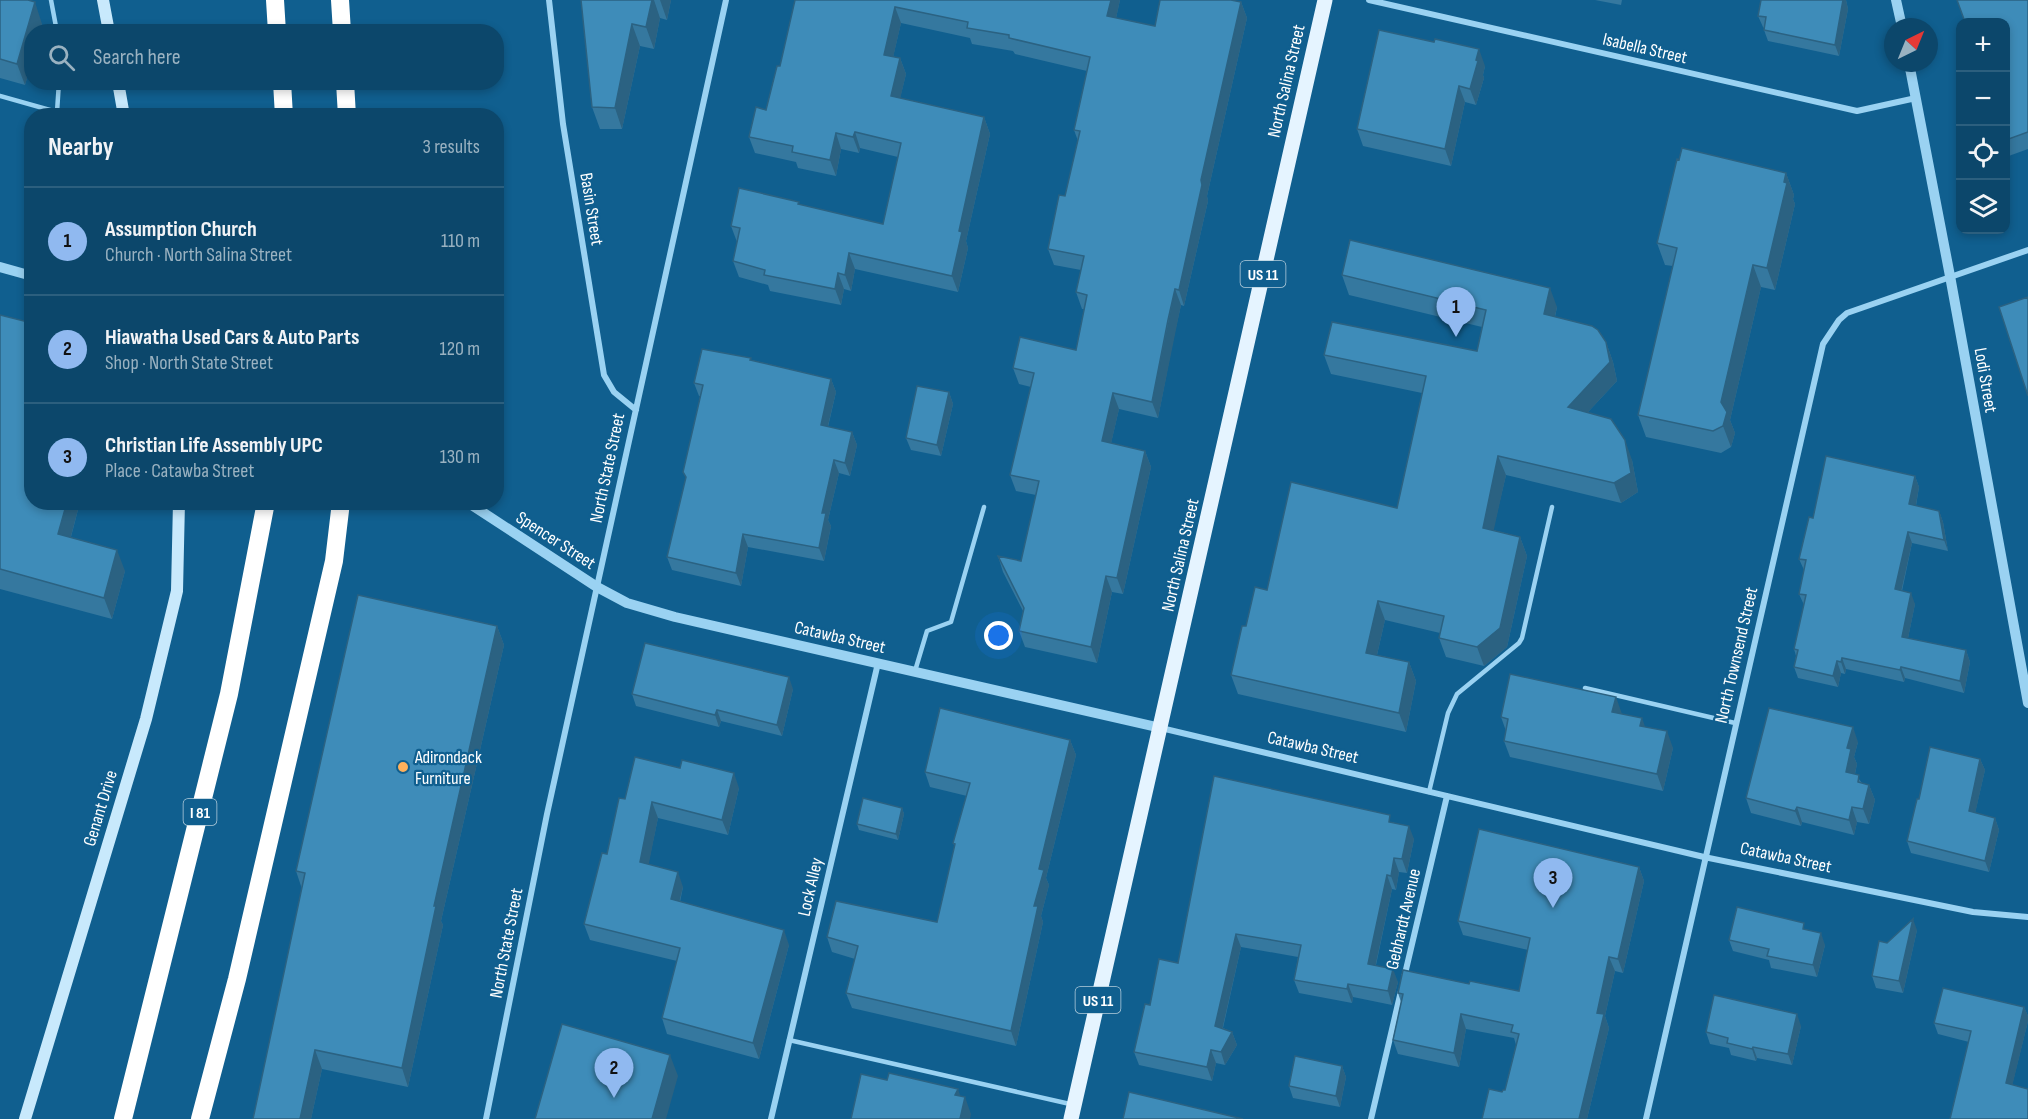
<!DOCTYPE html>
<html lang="en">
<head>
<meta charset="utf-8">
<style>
	:root { --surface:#0c476b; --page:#154e71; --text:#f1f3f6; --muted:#9ab2c1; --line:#2c5f7e; --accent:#90b9f0 }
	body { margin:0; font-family:"Sofia Sans Condensed",sans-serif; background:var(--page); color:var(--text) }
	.controls { position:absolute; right:18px; top:18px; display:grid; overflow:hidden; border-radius:12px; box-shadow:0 3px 9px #0003 }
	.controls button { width:54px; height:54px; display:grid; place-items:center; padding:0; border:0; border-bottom:2px solid var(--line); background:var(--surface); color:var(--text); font:30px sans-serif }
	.compass { position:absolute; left:1884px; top:18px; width:54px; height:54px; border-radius:50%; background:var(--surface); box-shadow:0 3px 9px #0003; rotate:43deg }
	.you { position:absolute; left:999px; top:636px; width:21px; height:21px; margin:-15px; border:4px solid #fff; border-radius:50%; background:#1a73e8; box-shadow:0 0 0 9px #1a73e833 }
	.badge { display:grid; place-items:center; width:39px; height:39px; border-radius:50%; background:var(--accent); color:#111; font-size:20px; font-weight:700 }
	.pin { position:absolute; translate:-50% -50px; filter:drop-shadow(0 2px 3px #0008) }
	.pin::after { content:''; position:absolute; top:32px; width:21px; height:18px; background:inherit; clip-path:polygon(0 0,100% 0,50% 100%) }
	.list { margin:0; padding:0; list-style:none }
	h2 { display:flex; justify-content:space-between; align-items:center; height:78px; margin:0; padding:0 24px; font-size:26px }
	h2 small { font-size:20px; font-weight:400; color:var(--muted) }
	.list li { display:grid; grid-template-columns:39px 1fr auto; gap:18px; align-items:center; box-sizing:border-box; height:108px; padding:0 24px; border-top:2px solid var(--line) }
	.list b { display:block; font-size:22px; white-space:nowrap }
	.list p { margin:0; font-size:20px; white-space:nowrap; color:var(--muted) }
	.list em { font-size:20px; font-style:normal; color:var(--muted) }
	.icon { flex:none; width:33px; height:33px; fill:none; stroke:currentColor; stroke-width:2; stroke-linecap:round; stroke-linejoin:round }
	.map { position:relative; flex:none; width:2028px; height:1119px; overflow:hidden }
	.search { position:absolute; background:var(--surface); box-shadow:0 3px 9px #0003; left:24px; top:24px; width:480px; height:66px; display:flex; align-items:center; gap:15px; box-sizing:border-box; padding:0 21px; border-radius:24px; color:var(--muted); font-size:22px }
	.panel { position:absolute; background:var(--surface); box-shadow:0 3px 9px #0003; left:24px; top:108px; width:480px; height:402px; border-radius:24px }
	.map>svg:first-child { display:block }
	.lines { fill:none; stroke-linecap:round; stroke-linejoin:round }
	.service { stroke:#9ad2f2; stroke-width:4.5 }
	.minor { stroke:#9ad2f2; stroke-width:6 }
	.tertiary { stroke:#9ad2f2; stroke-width:10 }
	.secondary { stroke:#c8e9fc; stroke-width:12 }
	.primary { stroke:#e5f4ff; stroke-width:15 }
	.motorway { stroke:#fff; stroke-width:18 }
	.wall { fill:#35789f }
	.shaded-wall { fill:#2b6282 }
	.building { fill:#3e8cb9; stroke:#2b6282; stroke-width:1.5 }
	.poi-dot { fill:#ffb15b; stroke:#105f8f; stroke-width:2 }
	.labels { text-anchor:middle; stroke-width:4.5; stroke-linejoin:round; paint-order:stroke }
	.shield { fill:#105f8f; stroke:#b7cfdd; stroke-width:1.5 }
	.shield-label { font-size:16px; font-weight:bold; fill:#fff }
	.street-label { font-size:18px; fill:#fff; stroke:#105f8f }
	.poi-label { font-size:18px; fill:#fff; stroke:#105f8f; text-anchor:start }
</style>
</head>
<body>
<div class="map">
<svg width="2028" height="1119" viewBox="0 0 2028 1119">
	<rect width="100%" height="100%" fill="#105f8f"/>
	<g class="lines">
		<path class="service" d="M51,0L57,32
			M0,96L57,112L56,116
			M57,112L59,82
			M915,671L927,631L951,622L984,507
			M1585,688L1735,723
			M1429,792L1448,713L1457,694L1519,643L1522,638L1552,507
			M789,1040L1070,1104"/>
		<path class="minor" d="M549,0L563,124L604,375L614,392L636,410
			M1369,0L1857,111L1916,98
			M1161,728L1704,857L1973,912L2028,917
			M1404,978L1447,796
			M486,1119L547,814L726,0
			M771,1119L878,663
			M1371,1119L1401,991
			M1646,1119L1823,344L1839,320L1847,313L2028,250"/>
		<path class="tertiary" d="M1896,0L1902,27
			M1909,63L1950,276L2028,703
			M0,267L32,276
			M467,502L597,587L627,603L675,617L1161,728"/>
		<path class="secondary" d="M103,0L109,32
			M118,82L124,116
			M25,1119L146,719L177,591L179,502"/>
		<path class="primary" d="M1071,1119L1325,0"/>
		<path class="motorway" d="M275,0L277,32
			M340,0L342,32
			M282,82L284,116
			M345,82L347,116
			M123,1119L229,694L266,502
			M200,1119L237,979L334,561L341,502"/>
	</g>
	<path class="wall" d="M0,0L42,24L25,85L0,78Z
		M581,0H671L667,20L660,18L654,49L640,46L622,129H600L592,107Z
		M795,0H1120L1116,18L1155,26L1241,2L1247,18L1207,196L1208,201L1184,306L1181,305L1174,336L1158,418L1119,409L1111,443L1145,451L1151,467L1123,594L1112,592L1097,663L1025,647L1019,631L1023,611L1003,572L998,556L1021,561L1036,495L1016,491L1010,475L1031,387L1019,384L1013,368L1076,350L1084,309H1082L1076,292L1081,270L1054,265L1048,249L1065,196L1078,141L1074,130L1087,71L1015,54L1013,51L972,44L970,38L901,23L893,57L900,58L906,74L900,98L984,117L990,134L966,241L968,248L958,292L855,269L851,291L844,289L841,305L770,291L768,285L739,277L733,261L737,242L731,226L800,205L883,224L898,157L860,148L859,153L841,149L836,176L798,168L796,162L755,153L749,137L766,110L780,66Z
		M1595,0H1622L1621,5Z
		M1761,0H1846L1848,9L1839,56L1768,41L1764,30V28L1763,27L1758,16Z
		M2028,0V149L2006,157V22Z
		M1485,66L1483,75L1484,78L1476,105L1465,102L1451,166L1363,146L1357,129Z
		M1786,173L1794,195L1793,199L1795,204L1775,290L1761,287L1730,420L1735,433L1731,447L1721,453L1646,437L1638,415L1673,266L1665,265L1657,243Z
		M1342,275L1557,307L1555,317L1606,342L1613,362L1617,381L1588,412L1632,460L1638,492L1621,503L1506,475L1493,530L1520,537L1527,556L1507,647L1484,666L1446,657L1439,638L1440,633L1385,620L1377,655L1409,662L1416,681L1406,732L1238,694L1231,675L1246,626L1267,590L1397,508L1422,393L1331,374L1324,355L1477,351L1482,327L1349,295Z
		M0,315L32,502H80L71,537L125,571L112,619L0,589Z
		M751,360L831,379L836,392L828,427L852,432L857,445L850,476L839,473L828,520L831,526L824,561L748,547L741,586L672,570L667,557L686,478L683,472L701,396H699L694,383Z
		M949,392L953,404L941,456L911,450L906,438Z
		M1915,476L1919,487L1916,506L1939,511L1943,522L1948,551L1912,543L1902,591L1915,604L1908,638L1966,650L1970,662L1964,693L1905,678L1904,682L1846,669L1845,674L1841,673L1838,687L1798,678L1794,667L1796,656L1794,649L1804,605L1799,594L1804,570L1799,559L1813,518Z
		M497,626L504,645L441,921L443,925L408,1087L322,1069L311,1119H253L302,889L296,871Z
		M793,689L782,736L721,721L719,727L636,706L632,694Z
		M1622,714L1645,727L1673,748L1663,791L1510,757L1504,741L1506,731L1501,717Z
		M1070,740L1076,755L1046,878L1049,885L1041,916L1043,922L1016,1046L852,1008L846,993L855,959L832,952L827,937L937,922L955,847L953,843L967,796L930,787L925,772Z
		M1858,742L1854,757L1857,764L1855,774L1862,783L1869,785L1875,800L1869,824L1857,822L1854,835L1802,822L1801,826L1751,813L1746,798Z
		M1980,759L1985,770L1975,813L1995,818L1999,830L1989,872L1911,853L1907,841L1919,799Z
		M739,788L728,835L658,818L648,865L683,887L680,902L789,945L759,1059L667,1034L662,1018L677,961L590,940L584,924L625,799Z
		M902,808L904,814L898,840L859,830L857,824Z
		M1393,822L1414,839L1407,873L1399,872L1396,890L1392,889L1376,965L1398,982L1392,1005L1353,997L1352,1003L1299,993L1294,980L1298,957L1241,947L1223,1028L1232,1032L1237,1045L1225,1065L1216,1063L1212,1081L1139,1065L1134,1052L1150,1005L1178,963Z
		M1639,867L1644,881L1623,973L1615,971L1605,1016L1609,1028L1587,1119H1482L1502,1092L1505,1090L1516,1045L1514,1038L1466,1029L1459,1067L1398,1054L1393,1040L1401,1002L1398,993L1469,984L1519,991L1528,950L1463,935L1458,921Z
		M1807,930L1825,945L1817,977L1771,968L1769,960L1733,951L1729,940Z
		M1917,930L1903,993L1876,988L1872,976L1887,943Z
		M2024,1007L2028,1016V1021L2012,1085L2028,1119L1969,1042L1938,1034L1934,1023Z
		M1801,1026L1792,1065L1757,1058L1756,1061L1731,1055L1729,1048L1710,1044L1706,1032Z
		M1342,1066L1346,1077L1340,1107L1293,1098L1289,1086Z"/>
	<path class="shaded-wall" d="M652,0H654L660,18L654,49L646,27Z
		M660,0H671L667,20Z
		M1111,0H1120L1113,32L1107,16Z
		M1843,0H1846L1848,9L1839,56L1835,45Z
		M35,2L42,24L40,32H32V63L25,85L17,64Z
		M1241,2L1247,18L1207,196L1208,201L1184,306L1179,290L1201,180Z
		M895,7L901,23L890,71L884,55Z
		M632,24L640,46L622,129L615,108Z
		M1479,49L1485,66L1483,75L1484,78L1476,105L1470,89Z
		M900,58L906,74L897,112L891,96Z
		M1459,86L1465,102L1451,166L1445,149Z
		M984,117L990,134L966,241L968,248L958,292L952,276L959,231Z
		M855,132L860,148L859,153L853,137Z
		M836,133L841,149L836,176L830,160Z
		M1786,173L1794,195L1793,199L1795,204L1775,290L1767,268Z
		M849,253L855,269L851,291L845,275Z
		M1753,265L1761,287L1730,420L1735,433L1731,447L1723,426L1721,402Z
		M838,273L844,289L841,305L835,289Z
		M1550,288L1557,307L1551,333L1544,314Z
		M1175,289L1181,305L1158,418L1152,402Z
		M1606,342L1613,362L1617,381L1575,426L1568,407Z
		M831,379L836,392L825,438L821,425Z
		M949,392L953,404L941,456L937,445Z
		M1113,393L1119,409L1108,457L1102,441Z
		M852,432L857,445L850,476L845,463Z
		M1625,440L1632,460L1638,492L1621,503L1614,483Z
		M1145,451L1151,467L1123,594L1117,578Z
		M1498,456L1506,475L1490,547L1483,528Z
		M834,460L839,473L828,520L831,526L824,561L819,548L822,513Z
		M1915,476L1919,487L1914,516L1909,504Z
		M67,502H80L66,555L58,534Z
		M1939,511L1943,522L1948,551L1944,540Z
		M1908,532L1912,543L1899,601L1895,589Z
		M743,534L748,547L741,586L736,573Z
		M1520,537L1527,556L1507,647L1484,666L1477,647Z
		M117,550L125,571L112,619L104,598Z
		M1106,576L1112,592L1097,663L1091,647Z
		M1911,593L1915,604L1906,648L1902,637Z
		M1378,601L1385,620L1373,672L1366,653Z
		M497,626L504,645L441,921L443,925L408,1087L402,1068L434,906Z
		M1966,650L1970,662L1964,693L1960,681Z
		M1842,658L1846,669L1845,674L1841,662Z
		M1837,661L1841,673L1838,687L1833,676Z
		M1409,662L1416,681L1406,732L1399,713Z
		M1901,667L1905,678L1904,682L1900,670Z
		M789,677L793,689L782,736L777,725Z
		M1616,697L1622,714L1612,712Z
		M717,710L721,721L719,727L715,715Z
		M1642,718L1648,735L1640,726Z
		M1853,727L1858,742L1854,757L1857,764L1852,787L1846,772L1847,748Z
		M1667,731L1673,748L1663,791L1657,774Z
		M1070,740L1076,755L1046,878L1049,885L1041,916L1043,922L1016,1046L1011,1031L1039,869Z
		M1980,759L1985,770L1973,823L1969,811Z
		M734,773L739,788L728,835L722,820Z
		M1869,785L1875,800L1869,824L1863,809Z
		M652,802L658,818L646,878L640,862Z
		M1797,807L1802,822L1801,826L1795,811Z
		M1852,807L1857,822L1854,835L1849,820Z
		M902,808L904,814L898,840L896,834Z
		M1995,818L1999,830L1989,872L1985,861Z
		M1409,826L1414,839L1407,873L1402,859Z
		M1394,858L1399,872L1396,890L1391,876Z
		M1639,867L1644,881L1623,973L1618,959Z
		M678,872L683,887L676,915L671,899Z
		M1387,875L1392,889L1373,977L1368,964Z
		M1913,919L1917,930L1903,993L1899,981Z
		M784,930L789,945L759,1059L753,1043Z
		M1821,933L1825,945L1817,977L1813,965Z
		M1236,934L1241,947L1220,1039L1215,1026Z
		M1609,957L1615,971L1605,1016L1609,1028L1587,1119H1579L1597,1013Z
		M1393,969L1398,982L1392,1005L1388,991Z
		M1348,984L1353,997L1352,1003L1347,989Z
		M2024,1007L2028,1016V1021L2010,1095L2006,1083Z
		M1461,1014L1466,1029L1459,1067L1454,1053Z
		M1797,1014L1801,1026L1792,1065L1788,1054Z
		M1232,1032L1237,1045L1225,1065L1221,1052Z
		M1753,1047L1757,1058L1756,1061L1752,1049Z
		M315,1050L322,1069L311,1119H300Z
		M1211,1050L1216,1063L1212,1081L1207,1067Z
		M670,1055L678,1076L666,1119H652Z
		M1342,1066L1346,1077L1340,1107L1336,1096Z
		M958,1089L963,1104L965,1097L971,1114L970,1119H960L955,1095Z"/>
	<path class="building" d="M0,0H28L35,2L17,64L0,59Z
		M581,0H652L646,27L632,24L615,108L592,107Z
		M795,0H1111L1107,16L1155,26L1160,0H1231L1241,2L1201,180L1202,185L1179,290L1175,289L1168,320L1152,402L1113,393L1102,441L1145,451L1117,578L1106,576L1091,647L1019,631L1024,608L998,556L1021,561L1039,481L1010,475L1034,373L1013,368L1020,337L1076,350L1087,295L1076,292L1084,256L1048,249L1059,195L1065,196L1080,131L1074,130L1090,57L1009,38V35L967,28L968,22L895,7L884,55L900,58L891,96L984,117L959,231L962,232L952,276L849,253L845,275L838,273L835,289L764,275L765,270L733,261L740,228L731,226L739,188L799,202L798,204L883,224L901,143L855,132L853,137L836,133L830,160L792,152L793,146L749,137L756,107L766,110L777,66H780Z
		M1761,0H1843L1835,45L1764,30L1766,17L1758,16Z
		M1957,0H2028V132L2006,140V22H1965Z
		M1379,30L1434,42L1435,39L1479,49L1476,60L1478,61L1470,89L1459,86L1445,149L1357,129Z
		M1682,148L1786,173L1784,182L1787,183L1767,268L1753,265L1721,402L1727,412L1723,426L1713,431L1638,415L1677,248L1657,243L1677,159L1679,160Z
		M1350,240L1550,288L1544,314L1592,326L1598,330L1606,342L1610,362L1568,407L1611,419L1625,440L1631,473L1614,483L1498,456L1483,528L1520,537L1500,628L1477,647L1439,638L1444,616L1378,601L1366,653L1409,662L1399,713L1231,675L1242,626H1246L1255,587L1267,590L1291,482L1397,508L1426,376L1324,355L1332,322L1477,351L1486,310L1342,275Z
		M2028,297V396L1999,307Z
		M0,315L32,323V502H67L58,534L117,550L104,598L0,569Z
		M702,349L751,358L750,360L831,379L821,425L852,432L845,463L834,460L822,513H826L819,548L743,534L736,573L667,557L686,477L683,472L703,385L694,383Z
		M917,386L949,392L937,445L906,438Z
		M1826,456L1915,476L1909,504L1939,511L1944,540L1908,532L1895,589L1911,593L1902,637L1966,650L1960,681L1901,667L1900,670L1842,658L1841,662L1837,661L1833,676L1794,667L1798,650L1794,649L1806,595L1799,594L1806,560L1799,559L1809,517L1813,518Z
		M358,595L497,626L434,906H436L402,1068L315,1050L300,1119H253L305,873L296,871Z
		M645,643L789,677L777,725L717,710L715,715L632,694Z
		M1510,674L1616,697L1612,712L1642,718L1640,726L1667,731L1657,774L1504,741L1508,719L1501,717Z
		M940,708L1070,740L1039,869L1044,870L1034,906H1038L1011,1031L846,993L858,946L827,937L836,901L937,922L955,844L953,843L970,783L925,772Z
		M1769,708L1853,727L1847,748L1851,749L1846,772L1859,775L1858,782L1869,785L1863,809L1852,807L1849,820L1797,807L1795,811L1746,798Z
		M1930,747L1980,759L1969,811L1995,818L1985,861L1907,841L1917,799H1919Z
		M635,757L680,768L682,760L734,773L722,820L652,802L640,862L678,872L671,899L784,930L753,1043L662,1018L680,948L584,924L602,853L607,854L619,798L625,799Z
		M1214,776L1390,815L1389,822L1409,826L1402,859L1394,858L1391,876L1387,875L1368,964L1393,969L1388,991L1348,984L1347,989L1294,980L1301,945L1236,934L1215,1026L1232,1032L1221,1052L1211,1050L1207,1067L1134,1052L1145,1004L1150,1005L1159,959L1178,963Z
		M863,798L902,808L896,834L857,824Z
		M1479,829L1639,867L1618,959L1609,957L1597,1013L1604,1014L1579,1119H1482L1489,1089L1502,1092L1503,1090H1505L1519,1034L1511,1032L1513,1025L1461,1014L1454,1053L1393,1040L1403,994L1398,993L1403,970L1469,984L1470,981L1519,991L1530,938L1458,921Z
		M1737,907L1804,923L1803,929L1821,933L1813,965L1767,956L1769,949L1729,940Z
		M1913,919L1899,981L1872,976L1879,941L1887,943Z
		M1943,988L2024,1007L2006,1083L2028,1089V1119H1950L1971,1031L1934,1023Z
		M1714,995L1797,1014L1788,1054L1753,1047L1752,1049L1727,1043L1728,1038L1706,1032Z
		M562,1024L670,1055L652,1119H535Z
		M1295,1056L1342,1066L1336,1096L1289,1086Z
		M889,1073L958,1089L955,1095L965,1097L960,1119H851L861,1074L887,1080Z
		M1129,1092L1243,1119H1123Z"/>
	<circle class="poi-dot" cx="403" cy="767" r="6"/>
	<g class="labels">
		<g class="shield">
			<rect x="1240.5" y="261" width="45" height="26" rx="4.5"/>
			<rect x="183.5" y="799" width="33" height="26" rx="4.5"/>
			<rect x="1075.5" y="987" width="45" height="26" rx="4.5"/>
		</g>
		<g class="shield-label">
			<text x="1263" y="280">US 11</text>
			<text x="200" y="818">I 81</text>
			<text x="1098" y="1006">US 11</text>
		</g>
		<g class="street-label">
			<text transform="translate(1645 48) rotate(13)" y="6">Isabella Street</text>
			<text transform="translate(1286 81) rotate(-77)" y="6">North Salina Street</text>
			<text transform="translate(592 209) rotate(81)" y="6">Basin Street</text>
			<text transform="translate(1986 380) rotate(80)" y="6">Lodi Street</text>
			<text transform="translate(607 468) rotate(-78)" y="6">North State Street</text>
			<text transform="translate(556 540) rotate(33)" y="6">Spencer Street</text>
			<text transform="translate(1180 555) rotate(-77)" y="6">North Salina Street</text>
			<text transform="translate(840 637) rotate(13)" y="6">Catawba Street</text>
			<text transform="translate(1736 655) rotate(-77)" y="6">North Townsend Street</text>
			<text transform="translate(1313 747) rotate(13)" y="6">Catawba Street</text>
			<text transform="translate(100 808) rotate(-73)" y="6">Genant Drive</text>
			<text transform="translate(1786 857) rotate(12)" y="6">Catawba Street</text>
			<text transform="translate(810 887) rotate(-77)" y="6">Lock Alley</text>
			<text transform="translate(1403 919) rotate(-77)" y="6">Gebhardt Avenue</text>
			<text transform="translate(506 943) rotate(-79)" y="6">North State Street</text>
		</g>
		<g class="poi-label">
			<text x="415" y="763">Adirondack<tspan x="415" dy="21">Furniture</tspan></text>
		</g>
	</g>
</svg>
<div class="controls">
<button>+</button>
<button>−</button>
<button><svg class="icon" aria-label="locate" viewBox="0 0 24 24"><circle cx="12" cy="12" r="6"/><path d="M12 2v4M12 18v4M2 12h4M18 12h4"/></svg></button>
<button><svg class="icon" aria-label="layers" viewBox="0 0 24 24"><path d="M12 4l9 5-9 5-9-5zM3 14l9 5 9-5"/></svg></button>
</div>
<svg class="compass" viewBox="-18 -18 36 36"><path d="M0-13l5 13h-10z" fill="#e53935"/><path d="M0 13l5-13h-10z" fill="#9ab2c1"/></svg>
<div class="you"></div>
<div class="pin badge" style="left:1456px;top:337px">1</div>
<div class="pin badge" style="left:614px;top:1098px">2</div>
<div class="pin badge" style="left:1553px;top:908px">3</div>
<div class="search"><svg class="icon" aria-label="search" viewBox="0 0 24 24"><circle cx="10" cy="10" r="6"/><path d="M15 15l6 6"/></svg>Search here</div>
<section class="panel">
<h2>Nearby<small>3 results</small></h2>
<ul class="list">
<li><span class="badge">1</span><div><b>Assumption Church</b><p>Church · North Salina Street</p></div><em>110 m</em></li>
<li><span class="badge">2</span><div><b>Hiawatha Used Cars &amp; Auto Parts</b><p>Shop · North State Street</p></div><em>120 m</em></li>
<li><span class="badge">3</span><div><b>Christian Life Assembly UPC</b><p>Place · Catawba Street</p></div><em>130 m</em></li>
</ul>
</section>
</div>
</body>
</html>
